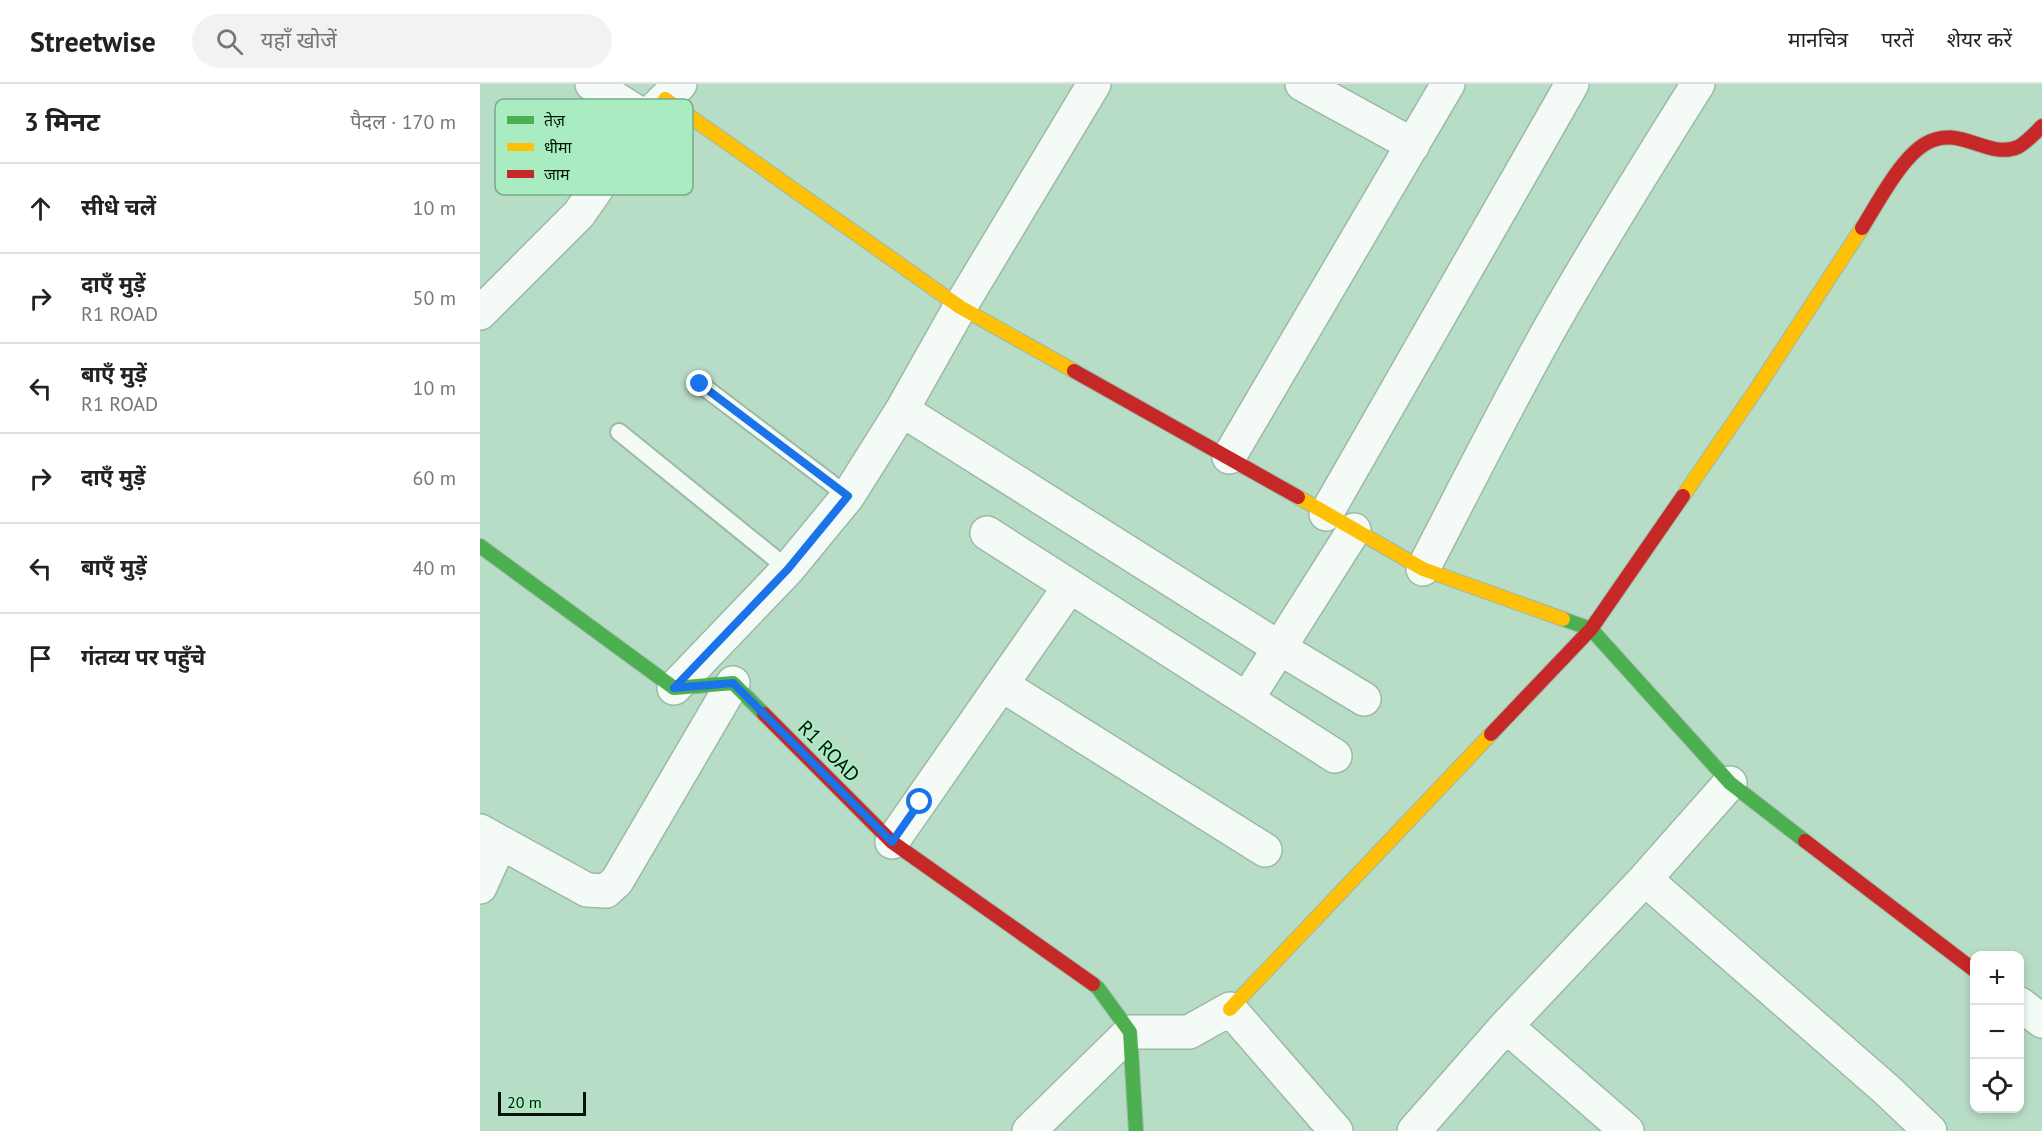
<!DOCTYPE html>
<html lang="hi">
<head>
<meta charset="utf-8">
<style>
	:root { --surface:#fff; --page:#f2f2f2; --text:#222; --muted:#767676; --line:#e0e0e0 }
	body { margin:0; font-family:"PT Sans","Noto Sans Devanagari",sans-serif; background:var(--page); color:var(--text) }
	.controls { position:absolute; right:18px; bottom:18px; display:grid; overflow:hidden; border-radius:12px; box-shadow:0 3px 9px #0003 }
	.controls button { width:54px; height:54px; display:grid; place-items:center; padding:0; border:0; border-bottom:2px solid var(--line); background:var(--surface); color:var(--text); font:30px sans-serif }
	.scale { position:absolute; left:18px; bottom:15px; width:88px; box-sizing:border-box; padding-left:6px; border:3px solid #001407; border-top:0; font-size:16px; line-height:21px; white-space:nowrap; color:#001407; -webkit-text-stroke:4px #a9ecc2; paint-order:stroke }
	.stop { position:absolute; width:18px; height:18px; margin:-14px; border:4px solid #1a73e8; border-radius:50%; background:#fff }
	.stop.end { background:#1a73e8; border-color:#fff; box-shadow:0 2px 6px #0008 }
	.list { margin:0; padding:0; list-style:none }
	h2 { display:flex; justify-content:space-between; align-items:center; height:78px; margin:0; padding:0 24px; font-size:26px }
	h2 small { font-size:20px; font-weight:400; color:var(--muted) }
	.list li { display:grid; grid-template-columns:39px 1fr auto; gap:18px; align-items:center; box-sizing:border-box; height:90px; padding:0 24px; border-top:2px solid var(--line) }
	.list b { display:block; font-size:22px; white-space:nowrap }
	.list p { margin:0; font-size:20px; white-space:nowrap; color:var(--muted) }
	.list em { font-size:20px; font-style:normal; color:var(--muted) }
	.icon { flex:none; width:33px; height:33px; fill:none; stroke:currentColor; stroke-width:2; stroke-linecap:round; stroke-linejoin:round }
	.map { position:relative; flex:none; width:1562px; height:1047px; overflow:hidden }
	header { display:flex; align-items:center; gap:36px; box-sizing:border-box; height:84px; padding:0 30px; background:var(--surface); border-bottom:2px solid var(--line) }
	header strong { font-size:28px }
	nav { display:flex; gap:33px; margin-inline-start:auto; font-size:21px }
	.search { width:420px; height:54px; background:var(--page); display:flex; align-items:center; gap:15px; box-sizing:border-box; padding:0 21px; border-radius:33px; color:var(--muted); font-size:22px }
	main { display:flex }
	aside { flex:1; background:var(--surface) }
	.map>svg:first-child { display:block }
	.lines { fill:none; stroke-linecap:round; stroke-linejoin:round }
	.lane-casing { stroke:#9cb9a7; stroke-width:20 }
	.street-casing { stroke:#9cb9a7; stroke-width:36 }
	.fast-casing { stroke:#9cb9a7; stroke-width:16 }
	.slow-casing { stroke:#9cb9a7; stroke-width:16 }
	.jam-casing { stroke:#9cb9a7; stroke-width:16 }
	.lane { stroke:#f4faf6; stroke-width:16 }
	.street { stroke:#f4faf6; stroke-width:33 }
	.fast { stroke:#4caf50; stroke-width:14 }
	.slow { stroke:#ffc107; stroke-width:14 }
	.jam { stroke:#c62828; stroke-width:14 }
	.route { stroke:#1a73e8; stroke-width:8 }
	.labels { text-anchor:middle; stroke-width:4.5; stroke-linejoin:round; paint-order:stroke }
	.street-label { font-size:20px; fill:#001407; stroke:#a9ecc2 }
	.key { fill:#a9ecc2; stroke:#76ab8a; stroke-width:1.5 }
	.key-label { font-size:16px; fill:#001407 }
</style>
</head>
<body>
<header>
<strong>Streetwise</strong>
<div class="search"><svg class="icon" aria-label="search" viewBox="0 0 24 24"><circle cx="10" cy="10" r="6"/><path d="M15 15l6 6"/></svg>यहाँ खोजें</div>
<nav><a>मानचित्र</a><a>परतें</a><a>शेयर करें</a></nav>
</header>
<main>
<aside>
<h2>3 मिनट<small>पैदल · 170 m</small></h2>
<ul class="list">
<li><svg class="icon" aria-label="ahead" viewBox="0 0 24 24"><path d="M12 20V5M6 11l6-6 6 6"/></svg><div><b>सीधे चलें</b></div><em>10 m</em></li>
<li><svg class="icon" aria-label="right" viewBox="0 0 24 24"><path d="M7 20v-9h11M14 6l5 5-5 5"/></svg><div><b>दाएँ मुड़ें</b><p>R1 ROAD</p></div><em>50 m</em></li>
<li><svg class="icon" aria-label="left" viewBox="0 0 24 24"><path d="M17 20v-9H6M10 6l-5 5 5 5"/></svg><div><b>बाएँ मुड़ें</b><p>R1 ROAD</p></div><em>10 m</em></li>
<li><svg class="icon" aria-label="right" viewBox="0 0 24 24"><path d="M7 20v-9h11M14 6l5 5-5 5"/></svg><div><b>दाएँ मुड़ें</b></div><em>60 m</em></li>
<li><svg class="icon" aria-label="left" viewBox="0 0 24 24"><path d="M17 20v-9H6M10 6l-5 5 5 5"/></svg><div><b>बाएँ मुड़ें</b></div><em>40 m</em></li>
<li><svg class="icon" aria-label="arrive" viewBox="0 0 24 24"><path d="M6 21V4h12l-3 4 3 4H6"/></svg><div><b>गंतव्य पर पहुँचे</b></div></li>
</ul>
</aside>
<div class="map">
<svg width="1562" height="1047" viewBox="0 0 1562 1047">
	<rect width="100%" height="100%" fill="#b8ddc6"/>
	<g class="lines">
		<g class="lane-casing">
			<path id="lane" d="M220,300L368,412
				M139,348L308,485"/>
		</g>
		<g class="street-casing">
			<path id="street" d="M112,0L166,34
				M822,0L933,61
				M0,229L99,130L166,34L200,0
				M422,326L798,563L884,615
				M749,373L968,0
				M846,430L1092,0
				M507,449L855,672
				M943,485C986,402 1028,318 1074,237C1120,156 1169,78 1218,0
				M522,601L785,766
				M194,604L308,485L368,412L422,326L480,223L614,0
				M767,615L874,446
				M0,747L107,806L126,807L137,797L253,599
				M412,758L590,502
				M1165,795L1407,1006L1450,1047
				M0,803L20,759
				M1540,920L1562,937
				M1026,942L1147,1047
				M549,1047L650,948H709L750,925L856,1047
				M934,1047L1026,942L1165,795L1250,699"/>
		</g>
		<g class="fast-casing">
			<path id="fast" d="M0,462L194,604L253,599L284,630
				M1083,535L1111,545L1250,699L1325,757
				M613,900L618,904L650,948L656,1047"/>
		</g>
		<g class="slow-casing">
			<path id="slow" d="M185,15L480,223L594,287
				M1203,412L1278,303L1382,144
				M818,413L943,485L1083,535
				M750,925L1011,650"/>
		</g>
		<g class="jam-casing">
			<path id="jam" d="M1382,144C1397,120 1421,74 1445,60C1479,39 1507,76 1538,63C1547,58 1555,49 1562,42
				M594,287L818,413
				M284,630L412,758L613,900
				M1011,650L1111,545L1203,412
				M1325,757L1494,886"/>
		</g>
		<use href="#lane" class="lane"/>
		<use href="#street" class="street"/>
		<use href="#fast" class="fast"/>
		<use href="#slow" class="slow"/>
		<use href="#jam" class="jam"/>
	</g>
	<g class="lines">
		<path class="route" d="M220,300L368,412L308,485L194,604L253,599L412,758L440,718"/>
	</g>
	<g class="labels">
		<g class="street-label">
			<text transform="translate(349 667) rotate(45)" y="7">R1 ROAD</text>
		</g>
	</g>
	<rect x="15" y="15" width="198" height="96" rx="9" class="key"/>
	<rect x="27" y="32" width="27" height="8" fill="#4caf50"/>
	<rect x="27" y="59" width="27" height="8" fill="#ffc107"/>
	<rect x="27" y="86" width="27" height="8" fill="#c62828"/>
	<g class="key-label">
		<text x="64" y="42">तेज़</text>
		<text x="64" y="69">धीमा</text>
		<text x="64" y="96">जाम</text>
	</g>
</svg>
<div class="controls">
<button>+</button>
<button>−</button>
<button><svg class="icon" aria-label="locate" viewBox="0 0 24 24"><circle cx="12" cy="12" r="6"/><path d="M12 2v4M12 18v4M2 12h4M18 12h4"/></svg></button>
</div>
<div class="scale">20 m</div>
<div class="stop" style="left:440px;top:718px"></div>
<div class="stop end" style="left:220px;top:300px"></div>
</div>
</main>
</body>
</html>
